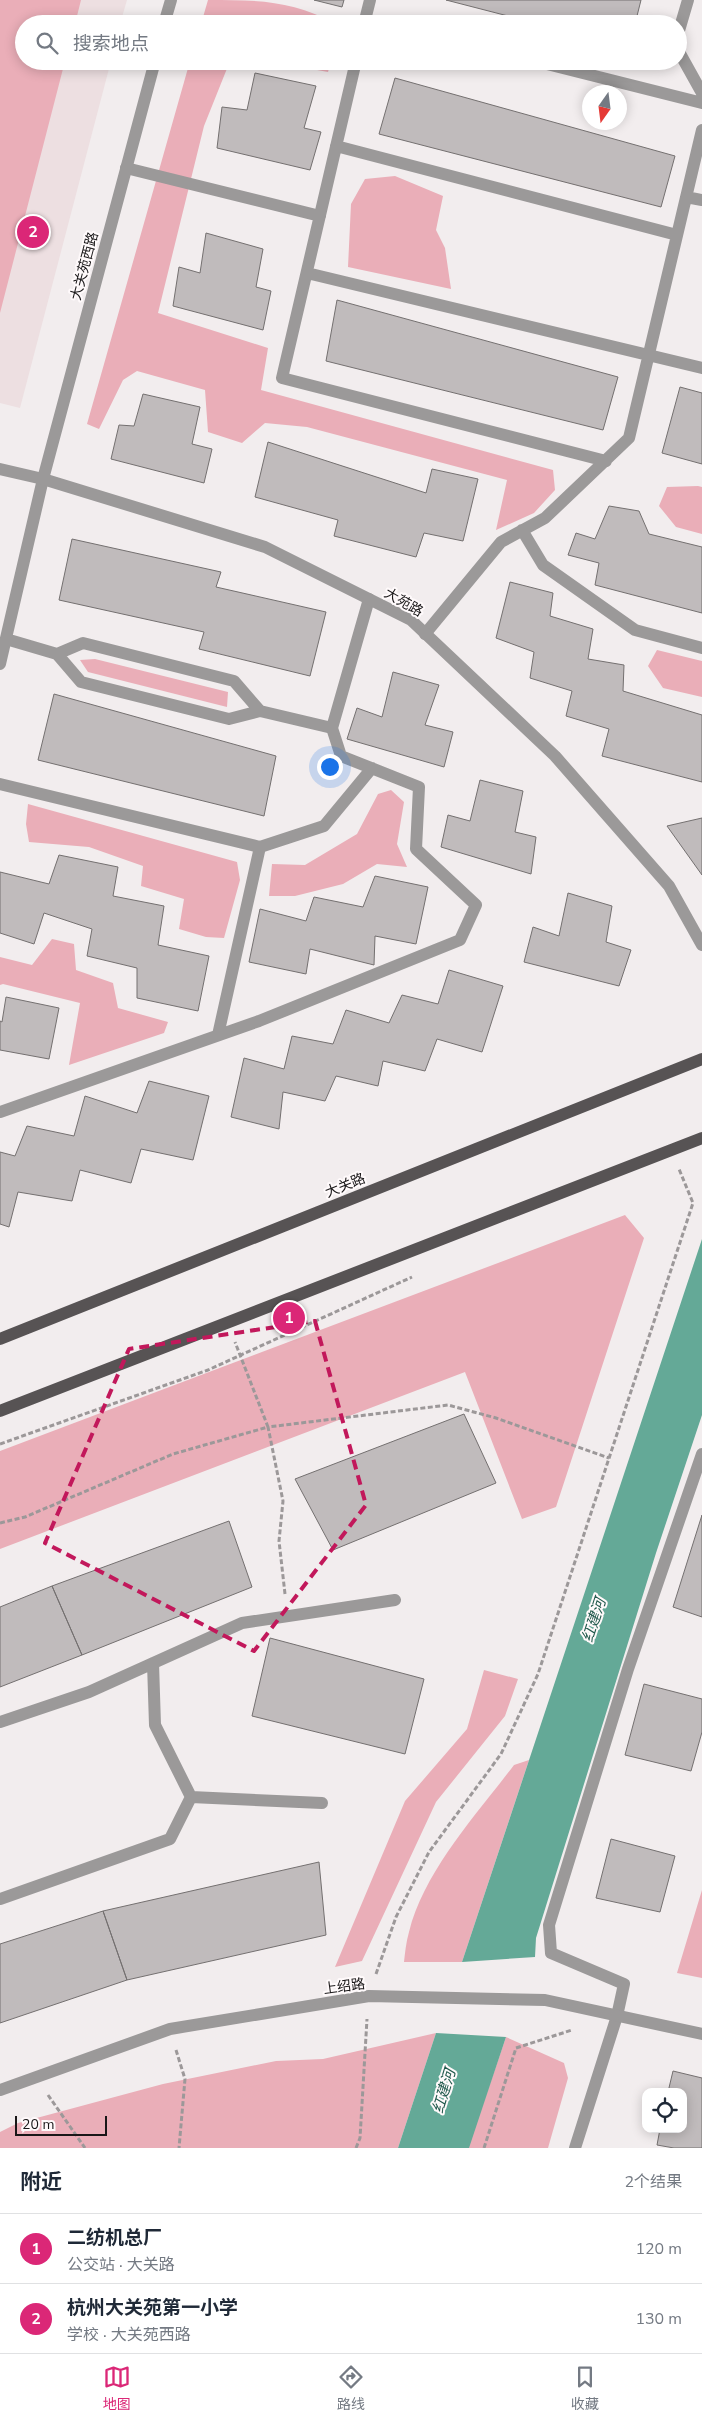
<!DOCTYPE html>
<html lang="zh">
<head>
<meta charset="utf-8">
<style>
	:root { --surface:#fff; --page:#f6f6f7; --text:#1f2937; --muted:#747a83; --line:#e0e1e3; --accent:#db2777 }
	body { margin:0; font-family:"Nunito Sans","Noto Sans SC",sans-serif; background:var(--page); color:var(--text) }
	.controls { position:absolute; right:15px; bottom:15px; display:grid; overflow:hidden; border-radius:10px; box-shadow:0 2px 12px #0003 }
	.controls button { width:45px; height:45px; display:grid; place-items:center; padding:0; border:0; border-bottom:1px solid var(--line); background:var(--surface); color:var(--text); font:25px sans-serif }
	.compass { position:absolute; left:582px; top:85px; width:45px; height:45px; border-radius:50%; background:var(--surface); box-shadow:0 2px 12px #0003; rotate:194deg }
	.scale { position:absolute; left:15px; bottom:12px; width:92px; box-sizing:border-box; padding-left:5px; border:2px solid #191718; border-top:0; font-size:14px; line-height:18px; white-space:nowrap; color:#191718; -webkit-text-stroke:4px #fffafb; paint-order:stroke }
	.you { position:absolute; left:329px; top:766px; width:18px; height:18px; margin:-12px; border:4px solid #fff; border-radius:50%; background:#1a73e8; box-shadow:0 0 0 8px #1a73e833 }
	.badge { display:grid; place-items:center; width:32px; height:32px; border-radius:50%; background:var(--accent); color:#fff; font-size:16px; font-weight:700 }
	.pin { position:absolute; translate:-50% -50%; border:2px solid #fff; box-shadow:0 1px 5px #0006 }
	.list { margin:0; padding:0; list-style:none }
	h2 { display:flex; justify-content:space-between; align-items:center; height:65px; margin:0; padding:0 20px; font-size:21px }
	h2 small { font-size:16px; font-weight:400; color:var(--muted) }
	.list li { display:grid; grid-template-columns:32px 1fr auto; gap:15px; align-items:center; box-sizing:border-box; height:70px; padding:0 20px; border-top:1px solid var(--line) }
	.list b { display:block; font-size:19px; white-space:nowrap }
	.list p { margin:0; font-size:16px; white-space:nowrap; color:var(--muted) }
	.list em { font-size:16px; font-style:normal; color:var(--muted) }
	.icon { flex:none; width:28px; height:28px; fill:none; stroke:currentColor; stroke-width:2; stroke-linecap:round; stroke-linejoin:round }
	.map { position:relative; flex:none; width:702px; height:2148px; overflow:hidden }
	.search { position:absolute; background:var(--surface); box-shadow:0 2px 12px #0003; left:15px; right:15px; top:15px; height:55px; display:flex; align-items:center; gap:12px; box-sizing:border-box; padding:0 18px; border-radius:28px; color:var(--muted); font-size:19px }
	.sheet { height:205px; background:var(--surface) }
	nav { display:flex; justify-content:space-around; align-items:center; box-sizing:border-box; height:70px; border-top:1px solid var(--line); background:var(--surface); font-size:14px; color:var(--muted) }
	nav a { display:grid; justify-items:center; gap:2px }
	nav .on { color:var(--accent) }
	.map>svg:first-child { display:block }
	.built { fill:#eddfe1 }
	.green { fill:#eaaeb8 }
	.water { fill:#64a997 }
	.building { fill:#c0bbbc; stroke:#747070 }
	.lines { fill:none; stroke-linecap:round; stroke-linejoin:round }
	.path { stroke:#9c9899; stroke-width:3; stroke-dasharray:5 2.5; stroke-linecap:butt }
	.lane { stroke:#9b9999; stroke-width:12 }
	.street { stroke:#9b9999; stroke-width:12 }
	.primary { stroke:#575354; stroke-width:12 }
	.marked { fill:none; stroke:#c2185b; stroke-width:4; stroke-dasharray:10 6; stroke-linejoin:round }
	.labels { text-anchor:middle; stroke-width:4; stroke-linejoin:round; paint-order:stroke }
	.street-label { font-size:14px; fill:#191718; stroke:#fffafb }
	.water-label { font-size:15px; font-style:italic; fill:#21594c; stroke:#fffafb }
</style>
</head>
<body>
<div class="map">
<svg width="702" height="2148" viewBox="0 0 702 2148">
	<rect width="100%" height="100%" fill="#f2edee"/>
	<path class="built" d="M0,0H127L120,24H24V61H111L20,408L0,403Z"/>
	<path class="green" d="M0,0H81L75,24H24V61H65L0,313Z
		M208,0C258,0 292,0 336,24H201Z
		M190,61H230L204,126L158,313L268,348L261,390L553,470L555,490L534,513L496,530L507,480L307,427L265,423L242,443L208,432L205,390L137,371L123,380L99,429L87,424Z
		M268,61H331L328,72Z
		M395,176L443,196L436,230L445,248L451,289L348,267L351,204L365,179Z
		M698,486L702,487V534L676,527L659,506L667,487Z
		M657,650L702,661V697L663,688L648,666Z
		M95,659L228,692L227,707L88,672L80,660Z
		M391,790L404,802L397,844L407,867L377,864L343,884L295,896H269L272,864L305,865L357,834L378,794Z
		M28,804L237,862L240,880L224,938L206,937L179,929L184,899L141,886L143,866L89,847L29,842L26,824Z
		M52,939L74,944L76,970L113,983L118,1008L168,1022L164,1033L69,1065L80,1003L3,984L0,985V957L32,965Z
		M625,1215L644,1238L556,1507L522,1519L465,1372L0,1549V1451Z
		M484,1670L518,1679L505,1716L436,1802L362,1961L335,1967L405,1801L467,1729Z
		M529,1760L462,1962H404C405,1953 406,1942 409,1932C424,1871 477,1814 514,1765Z
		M702,1890V1978L677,1973Z
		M436,2033L398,2148H0V2132L18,2123L163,2084L276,2061L323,2059Z
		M506,2037L564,2063L568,2078L548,2148H468Z"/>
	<path class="water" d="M702,1239V1415L656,1553L536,1938L535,1957L462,1962Z
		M436,2033L506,2037L469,2148H398Z"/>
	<path class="building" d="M314,0H344L342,7Z
		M446,0H641L635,24H539Z
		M255,73L316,86L304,128L321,132L310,170L217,148L222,107L247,110Z
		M395,78L675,156L661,207L379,134Z
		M206,233L263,249L256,287L271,291L263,330L173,306L179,267L200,273Z
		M337,300L618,377L603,430L326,361Z
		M680,387L702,393V464L662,453Z
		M143,394L200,407L192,444L212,449L204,483L111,459L119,425L134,426Z
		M268,442L426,493L432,469L478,479L463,541L424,533L416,557L334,536L338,520L255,497Z
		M609,506L639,511L649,534L702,547V613L595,585L599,563L568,555L576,533L595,539Z
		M72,539L221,572L216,587L326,612L310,676L199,649L204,632L59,600Z
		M510,582L553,593L550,616L593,629L588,659L624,665L623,691L702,715V782L602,756L609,729L566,716L572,691L530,678L534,652L496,638Z
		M393,672L439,685L425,725L453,732L444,767L347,739L357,708L382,717Z
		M54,694L276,756L264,816L38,760Z
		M480,780L523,791L515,832L536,837L531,874L441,847L448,815L470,821Z
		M702,818V875L667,826Z
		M59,855L118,867L113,896L164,906L158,945L209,956L198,1011L137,998V968L87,956L92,929L44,913L34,944L0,933V872L49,884Z
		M375,876L428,887L416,944L375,936L374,965L310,949L306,974L249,962L260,909L306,921L314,897L363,907Z
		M568,893L612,906L606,942L631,950L619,986L524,962L533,927L559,936Z
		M449,970L503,986L482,1052L437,1039L425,1071L383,1061L378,1086L336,1076L325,1101L283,1092L279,1129L231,1117L244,1058L284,1069L292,1036L333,1044L346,1010L389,1023L402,995L438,1004Z
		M6,997L59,1008L49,1059L0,1050V1021L2,1022Z
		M149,1081L209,1096L193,1160L141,1149L131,1183L80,1170L72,1201L18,1192L9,1227L0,1224V1152L15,1156L27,1126L74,1136L85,1096L137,1113Z
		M464,1414L496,1483L333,1550L295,1479Z
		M702,1515V1617L673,1607Z
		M229,1521L252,1587L82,1655L52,1586Z
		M52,1586L82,1655L0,1687V1607Z
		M270,1638L424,1679L405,1754L252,1716Z
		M644,1684L702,1699V1732L691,1771L625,1755Z
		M611,1839L675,1856L660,1912L596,1898Z
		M319,1862L326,1935L127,1980L103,1911Z
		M103,1911L127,1980L0,2023V1944Z
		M673,2071L702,2078V2148H674L657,2145L660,2129H683V2092H668Z"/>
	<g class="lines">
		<path class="path" d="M0,1444L208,1370L412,1277
			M0,1523L25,1517L173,1454L268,1427L235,1342
			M285,1594L279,1541L283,1501L268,1427L448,1405L496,1418L609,1458
			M376,1974L396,1917L429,1852L501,1754L538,1674L693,1203L679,1169
			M176,2050L185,2079L179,2148
			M48,2095L85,2148
			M356,2148L360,2138L367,2019
			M484,2148L516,2048L572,2030"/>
		<path class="lane" d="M365,19L384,24
			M364,24L370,0
			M678,34L688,0
			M678,50L702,93
			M356,61L282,378L606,461
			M535,61L702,103
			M336,146L677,235
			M126,168L320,216
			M686,197L702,200
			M307,273L702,368
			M522,530L543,565L635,630L702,648
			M425,634L501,542L545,518L629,438L702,130
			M6,639L57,654L81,682L229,719L260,711L332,728
			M57,654L83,643L234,681L260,711
			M0,664L43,479
			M0,784L260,847L324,826L372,768
			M218,1035L260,847
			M0,1112L259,1021L460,940L476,905L416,849L419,787L341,756L332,728L369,599
			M0,1722L89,1692L242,1623L395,1600
			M191,1797L322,1803
			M0,1899L170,1839L191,1797L155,1725L153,1663
			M575,2148L617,2016L624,1984L551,1953L549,1925L628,1669L702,1454"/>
		<path class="street" d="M164,24L171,0
			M0,469L43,479L265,547L411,620L555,756L669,886L702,945
			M43,479L155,61
			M0,2090L170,2029L369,1996L545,2000L702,2034"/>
		<path class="primary" d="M0,1339L702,1059
			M0,1411L702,1138"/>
	</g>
	<path class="marked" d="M315,1321L366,1505L254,1651L45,1543L129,1349Z"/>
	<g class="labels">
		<g class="street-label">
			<text transform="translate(84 266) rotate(-75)" y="5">大关苑西路</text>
			<text transform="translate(404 602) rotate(30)" y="5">大苑路</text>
			<text transform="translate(345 1185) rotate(-22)" y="5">大关路</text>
			<text transform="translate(344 1986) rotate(-8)" y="5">上绍路</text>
		</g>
		<g class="water-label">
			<text transform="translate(594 1620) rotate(-72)" y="5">红建河</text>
			<text transform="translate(444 2091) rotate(-73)" y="5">红建河</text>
		</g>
	</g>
</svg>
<div class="controls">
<button><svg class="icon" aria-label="locate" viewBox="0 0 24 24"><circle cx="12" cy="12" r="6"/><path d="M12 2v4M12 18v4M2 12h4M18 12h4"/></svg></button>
</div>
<svg class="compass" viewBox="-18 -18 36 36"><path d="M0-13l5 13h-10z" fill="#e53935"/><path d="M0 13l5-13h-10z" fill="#747a83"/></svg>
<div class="scale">20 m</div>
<div class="you"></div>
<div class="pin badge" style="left:289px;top:1318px">1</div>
<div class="pin badge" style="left:33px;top:232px">2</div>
<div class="search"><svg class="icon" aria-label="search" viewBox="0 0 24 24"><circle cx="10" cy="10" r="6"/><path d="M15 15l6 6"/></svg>搜索地点</div>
</div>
<section class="sheet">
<h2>附近<small>2个结果</small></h2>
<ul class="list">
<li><span class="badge">1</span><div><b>二纺机总厂</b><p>公交站 · 大关路</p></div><em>120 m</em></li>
<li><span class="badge">2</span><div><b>杭州大关苑第一小学</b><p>学校 · 大关苑西路</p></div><em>130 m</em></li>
</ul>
</section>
<nav>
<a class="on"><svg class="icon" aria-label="map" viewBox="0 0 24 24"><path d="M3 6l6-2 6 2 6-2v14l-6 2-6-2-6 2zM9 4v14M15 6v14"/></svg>地图</a>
<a><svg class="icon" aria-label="directions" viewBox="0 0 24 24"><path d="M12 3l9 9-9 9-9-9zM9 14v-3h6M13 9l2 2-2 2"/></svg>路线</a>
<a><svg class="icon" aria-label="saved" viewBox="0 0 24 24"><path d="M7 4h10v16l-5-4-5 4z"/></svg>收藏</a>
</nav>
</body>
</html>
